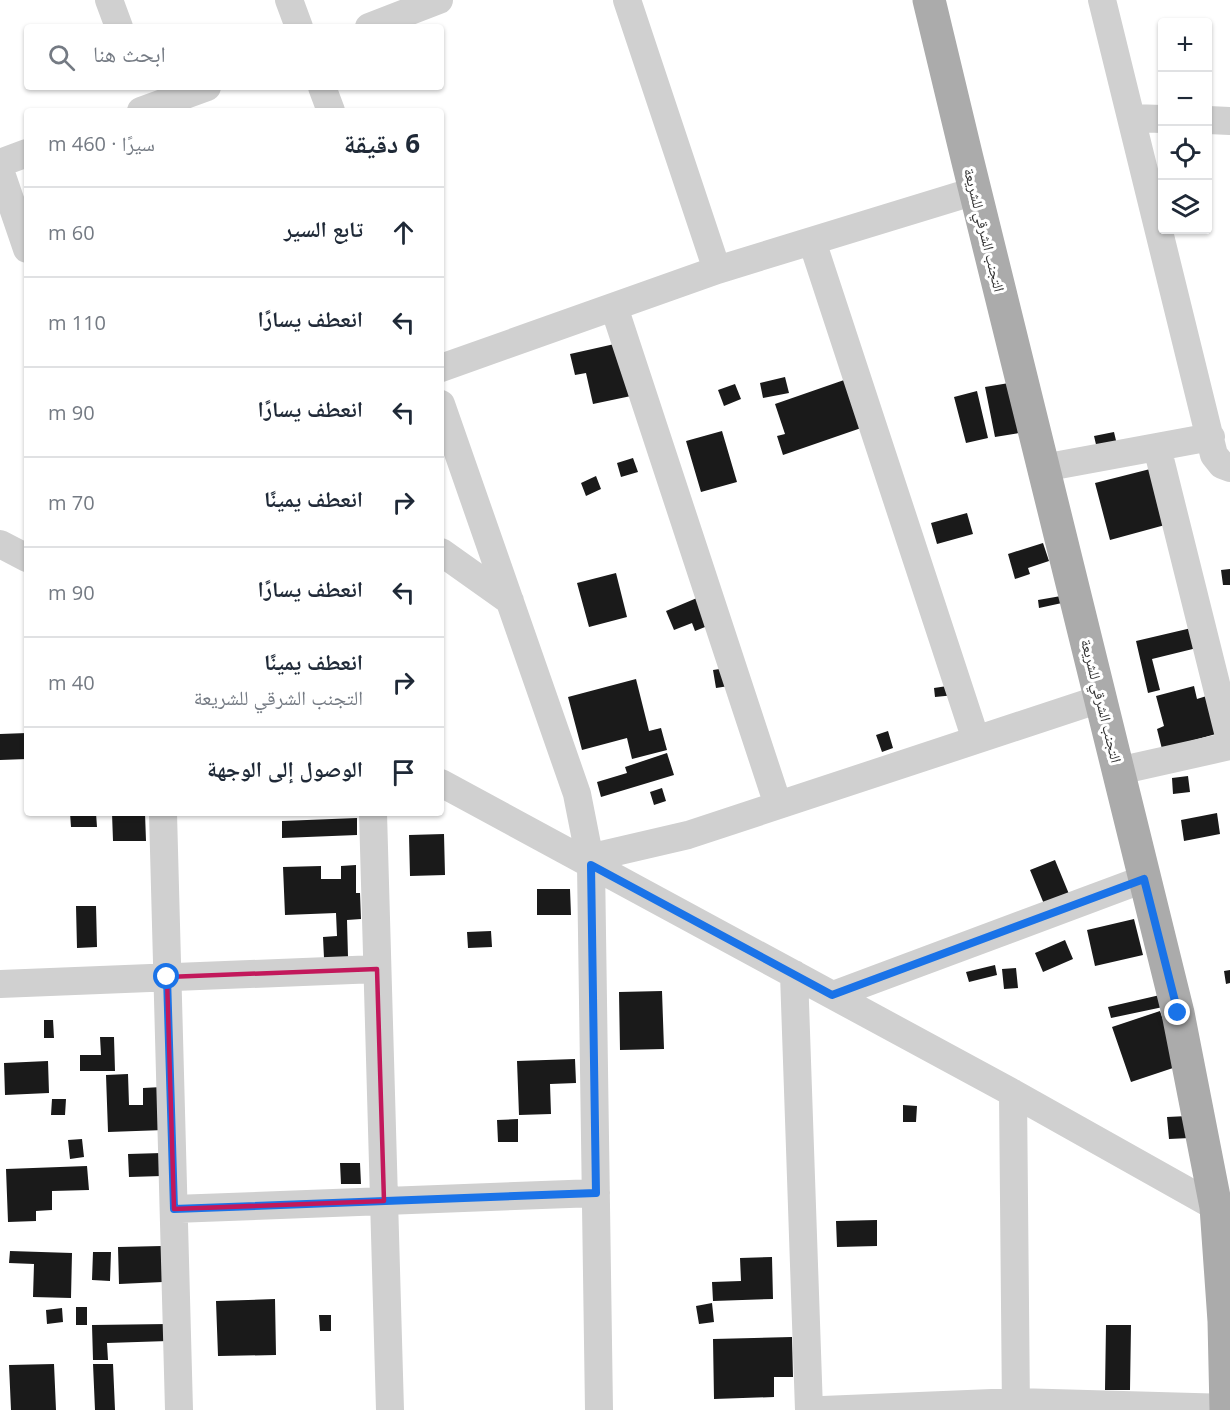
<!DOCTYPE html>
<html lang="ar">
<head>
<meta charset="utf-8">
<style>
	:root { --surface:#fff; --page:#f6f6f7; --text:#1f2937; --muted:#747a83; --line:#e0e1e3 }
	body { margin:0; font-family:"Open Sans","Noto Naskh Arabic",sans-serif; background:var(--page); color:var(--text); direction:rtl }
	.controls { position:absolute; right:18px; top:18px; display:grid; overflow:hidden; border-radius:6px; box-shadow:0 2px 4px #0004 }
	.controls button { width:54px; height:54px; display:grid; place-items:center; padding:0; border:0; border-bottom:2px solid var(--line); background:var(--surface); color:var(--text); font:30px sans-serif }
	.stop { position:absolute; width:18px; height:18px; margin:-14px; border:4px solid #1a73e8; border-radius:50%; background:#fff }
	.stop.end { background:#1a73e8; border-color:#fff; box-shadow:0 2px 6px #0008 }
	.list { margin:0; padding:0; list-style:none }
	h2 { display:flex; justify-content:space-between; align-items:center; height:78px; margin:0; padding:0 24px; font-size:26px }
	h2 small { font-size:20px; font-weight:400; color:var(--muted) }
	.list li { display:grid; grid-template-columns:39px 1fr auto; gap:18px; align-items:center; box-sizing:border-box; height:90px; padding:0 24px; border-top:2px solid var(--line) }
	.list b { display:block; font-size:22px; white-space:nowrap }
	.list p { margin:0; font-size:20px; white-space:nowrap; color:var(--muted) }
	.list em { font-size:20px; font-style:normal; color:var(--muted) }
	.icon { flex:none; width:33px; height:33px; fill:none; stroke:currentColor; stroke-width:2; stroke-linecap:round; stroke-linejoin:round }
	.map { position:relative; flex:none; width:1230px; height:1410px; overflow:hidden; direction:ltr }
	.search { position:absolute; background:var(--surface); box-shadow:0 2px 4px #0004; left:24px; top:24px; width:420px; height:66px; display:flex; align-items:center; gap:15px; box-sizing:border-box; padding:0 21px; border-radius:6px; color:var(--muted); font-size:22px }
	.panel { position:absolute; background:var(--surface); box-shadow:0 2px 4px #0004; left:24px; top:108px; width:420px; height:708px; border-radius:6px; direction:rtl }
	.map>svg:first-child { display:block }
	.building { fill:#1a1a1a }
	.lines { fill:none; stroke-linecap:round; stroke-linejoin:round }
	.street { stroke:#d0d0d0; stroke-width:28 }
	.primary { stroke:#ababab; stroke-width:33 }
	.route { stroke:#1a73e8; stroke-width:8 }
	.marked { fill:none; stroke:#c2185b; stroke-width:4.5; stroke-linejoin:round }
	.labels { text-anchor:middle; stroke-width:6; stroke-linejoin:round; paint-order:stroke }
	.street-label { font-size:15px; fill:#333; stroke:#fff }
</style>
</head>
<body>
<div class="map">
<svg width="1230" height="1410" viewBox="0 0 1230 1410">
	<rect width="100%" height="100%" fill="#fff"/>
	<path class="building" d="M619,343L631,396L593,404L586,373L575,375L570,354Z
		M785,377L789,393L763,398L760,383Z
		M847,379L864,427L783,455L777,436L785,434L775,404Z
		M1009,383L1019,433L995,437L985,387Z
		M735,384L741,399L724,406L718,390Z
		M977,391L988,438L966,443L954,397Z
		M722,431L737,482L701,492L686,441Z
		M1114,432L1118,449L1098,453L1094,436Z
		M633,458L638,472L621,477L617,463Z
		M1162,466L1176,522L1110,540L1095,483Z
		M596,476L601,489L586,496L581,483Z
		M967,513L973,534L937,544L931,523Z
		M1043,543L1049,561L1028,568L1030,574L1015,579L1008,554Z
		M1230,569V585H1223L1221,570Z
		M616,573L627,617L589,627L577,583Z
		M704,595L715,623L695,631L692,623L674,630L666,611Z
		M1061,596L1062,603L1039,608L1038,600Z
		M1200,626L1205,646L1152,659L1160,690L1148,693L1136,641Z
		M733,667L735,685L716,688L713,670Z
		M636,679L649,731L661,728L667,750L632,759L627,738L582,750L568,697Z
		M954,685L955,695L935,697L934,688Z
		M1194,686L1197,699L1213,694L1223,732L1162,749L1157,729L1164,726L1156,696Z
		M888,731L893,748L882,752L876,735Z
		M27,733V759L0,760V734Z
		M667,753L674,775L601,797L597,782L627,773L625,767Z
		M1188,776L1190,792L1173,794L1172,778Z
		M662,788L666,801L654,805L650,792Z
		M70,813H96L97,827H71Z
		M112,813H145L146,841H113Z
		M1217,813L1220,834L1184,841L1181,820Z
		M357,818V835L282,838V821Z
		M444,834L445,875L410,876L409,835Z
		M1055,860L1069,894L1044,904L1030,870Z
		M356,865V893H360L361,919L347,920L348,957L324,958L323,937L337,936L336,913L285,915L283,867L321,866V879H341V866Z
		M537,889H570L571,915H537Z
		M76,906H96L97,947L77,948Z
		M1134,919L1143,955L1095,966L1087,930Z
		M491,931L492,947L468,948L467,932Z
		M1065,940L1073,959L1043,972L1035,953Z
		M995,965L997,975L969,982L966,972Z
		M1016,968L1018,988L1004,989L1002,969Z
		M1230,970V983L1226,984L1224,971Z
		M662,991L664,1049L620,1050L619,992Z
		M1160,995L1163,1007L1111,1018L1108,1007Z
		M1160,1011L1179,1066L1131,1082L1112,1027Z
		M44,1020H53L54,1038H44Z
		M100,1037H114L115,1071H80V1055H101Z
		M575,1059L576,1083L550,1084L551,1114L519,1115L517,1061Z
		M48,1061L49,1093L5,1095L4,1063Z
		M128,1074L129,1105H143V1088L162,1087L164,1130L108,1132L106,1075Z
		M52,1099H66L65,1115H51Z
		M903,1105L917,1106L916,1122H903Z
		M1188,1116L1190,1138L1169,1139L1167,1117Z
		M518,1119V1142H498L497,1120Z
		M82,1139L84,1157L70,1159L68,1140Z
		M162,1153V1176L129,1177L128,1154Z
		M340,1163H360L361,1184H341Z
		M87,1166L89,1190L52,1191V1210L36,1211V1221L8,1222L6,1169Z
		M877,1220V1246L837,1247L836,1221Z
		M162,1246L163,1282L119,1284L118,1247Z
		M10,1251L72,1253L71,1298L33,1297L34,1264L9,1263Z
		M93,1252H111L110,1281L92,1280Z
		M772,1257L773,1299L713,1301L712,1282L741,1281L740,1258Z
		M275,1299L276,1355L218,1356L216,1301Z
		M712,1303L714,1322L699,1324L696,1306Z
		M76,1307H87V1325H76Z
		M62,1308L63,1322L47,1324L46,1310Z
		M319,1315H331V1331H320Z
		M168,1324V1341L107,1343L108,1360H93L92,1325Z
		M1106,1325H1131L1130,1390H1105Z
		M792,1337L793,1377H774V1397L714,1399L713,1339Z
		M54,1364L56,1410H11L9,1365Z
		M93,1364H113L115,1410H95Z"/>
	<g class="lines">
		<path class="street" d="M109,0L119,27
			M289,0L299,27
			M627,0L717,270L975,191
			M1102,0L1214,455L1222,465L1230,468
			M369,27L439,0
			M322,87L331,111
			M141,111L207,87
			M1132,118L1162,119
			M1208,120L1230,121
			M0,163L27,153
			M0,170L27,249
			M812,241L976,740
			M614,307L778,805
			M441,368L717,270
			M441,404L577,794L591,865L599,1410
			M1157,447L1230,740
			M1043,468L1211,437
			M0,544L27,558
			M441,552L510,601
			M1118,771L1230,746
			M441,783L1013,1093L1216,1207L1230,1209
			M163,813L179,1410
			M373,813L390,1410
			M589,858L688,835L1100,699
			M794,974L809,1410
			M0,984L377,969
			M833,995L1144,879
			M1013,1093L1016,1410
			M174,1209L596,1193
			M823,1410L1016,1402L1230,1408"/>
		<path class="primary" d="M929,0L967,158L1178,1013L1216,1207L1224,1321L1226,1410"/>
	</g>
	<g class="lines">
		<path class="route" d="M167,977L174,1209L596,1193L591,865L832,995L1144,879L1178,1013"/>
	</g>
	<path class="marked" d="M377,969L384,1201L174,1209L167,977Z"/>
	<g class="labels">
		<g class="street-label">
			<text transform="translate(984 230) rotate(76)" y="5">التجنب الشرقي للشريعة</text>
			<text transform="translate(1101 701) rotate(76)" y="5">التجنب الشرقي للشريعة</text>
		</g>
	</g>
</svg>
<div class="controls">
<button>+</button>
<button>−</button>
<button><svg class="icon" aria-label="locate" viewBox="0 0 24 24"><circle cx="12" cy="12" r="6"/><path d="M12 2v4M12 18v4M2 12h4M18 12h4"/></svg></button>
<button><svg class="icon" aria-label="layers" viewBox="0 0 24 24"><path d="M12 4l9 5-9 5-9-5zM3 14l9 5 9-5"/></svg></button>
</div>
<div class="stop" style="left:167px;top:977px"></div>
<div class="stop end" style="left:1178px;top:1013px"></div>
<div class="search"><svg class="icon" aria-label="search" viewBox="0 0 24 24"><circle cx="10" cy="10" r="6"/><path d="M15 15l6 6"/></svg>ابحث هنا</div>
<section class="panel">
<h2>6 دقيقة<small>سيرًا · 460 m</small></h2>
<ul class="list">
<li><svg class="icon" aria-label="ahead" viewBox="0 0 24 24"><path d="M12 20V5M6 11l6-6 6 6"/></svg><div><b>تابع السير</b></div><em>60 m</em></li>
<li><svg class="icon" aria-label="left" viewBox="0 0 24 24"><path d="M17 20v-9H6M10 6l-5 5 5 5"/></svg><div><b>انعطف يسارًا</b></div><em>110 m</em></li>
<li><svg class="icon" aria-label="left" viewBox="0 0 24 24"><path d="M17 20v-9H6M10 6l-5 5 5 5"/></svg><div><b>انعطف يسارًا</b></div><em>90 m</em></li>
<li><svg class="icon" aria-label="right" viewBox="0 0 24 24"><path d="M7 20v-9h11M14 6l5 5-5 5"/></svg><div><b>انعطف يمينًا</b></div><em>70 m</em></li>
<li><svg class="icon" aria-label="left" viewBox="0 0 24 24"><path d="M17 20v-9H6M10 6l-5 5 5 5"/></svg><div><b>انعطف يسارًا</b></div><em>90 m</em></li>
<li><svg class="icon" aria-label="right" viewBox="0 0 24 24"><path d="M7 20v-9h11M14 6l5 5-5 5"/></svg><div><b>انعطف يمينًا</b><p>التجنب الشرقي للشريعة</p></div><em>40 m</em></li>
<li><svg class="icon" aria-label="arrive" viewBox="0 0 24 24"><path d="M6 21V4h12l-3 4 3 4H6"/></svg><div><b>الوصول إلى الوجهة</b></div></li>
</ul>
</section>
</div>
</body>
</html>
